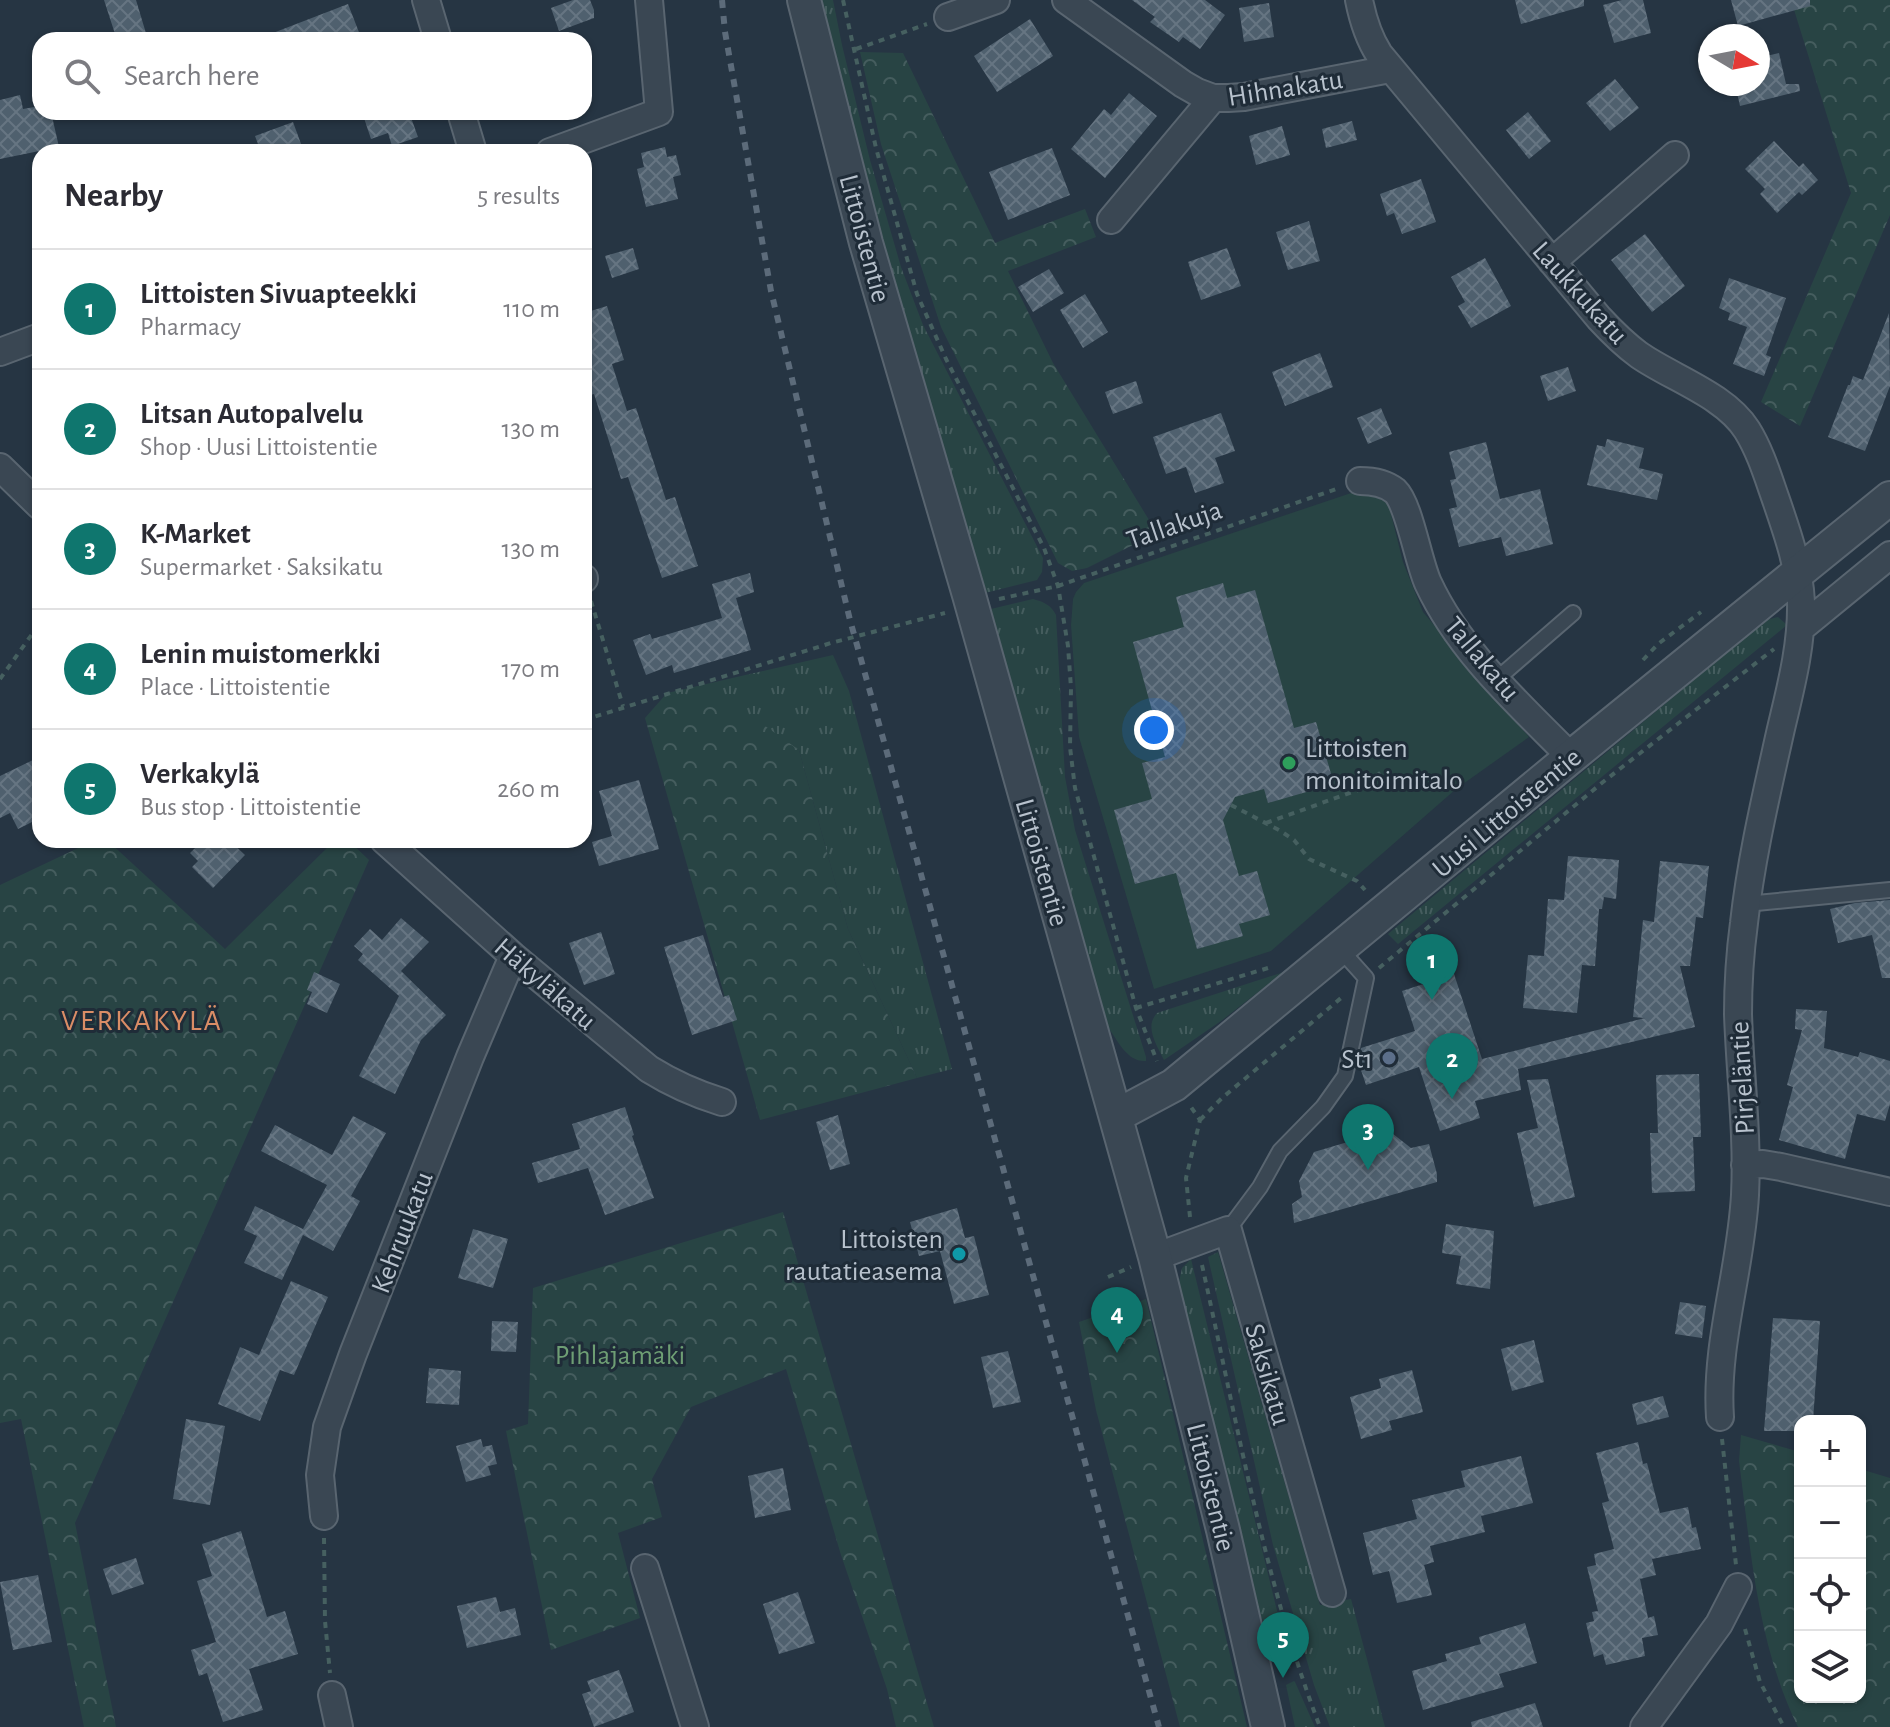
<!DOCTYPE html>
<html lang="en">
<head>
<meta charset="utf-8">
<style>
	:root { --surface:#fff; --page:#f7f7f7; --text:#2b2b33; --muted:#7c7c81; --line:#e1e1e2; --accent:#0f766e }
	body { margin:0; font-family:"Alegreya Sans",sans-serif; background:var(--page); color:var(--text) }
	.controls { position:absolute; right:24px; bottom:24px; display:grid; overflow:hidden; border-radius:16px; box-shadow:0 2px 6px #0004 }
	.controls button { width:72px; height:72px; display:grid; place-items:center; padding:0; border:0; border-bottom:2px solid var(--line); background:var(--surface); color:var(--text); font:40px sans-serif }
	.compass { position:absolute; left:1698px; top:24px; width:72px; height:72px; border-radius:50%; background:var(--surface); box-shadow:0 2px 6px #0004; rotate:100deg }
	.you { position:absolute; left:1154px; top:730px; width:28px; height:28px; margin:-20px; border:6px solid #fff; border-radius:50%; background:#1a73e8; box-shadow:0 0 0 12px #1a73e833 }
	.badge { display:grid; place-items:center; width:52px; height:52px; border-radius:50%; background:var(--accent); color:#fff; font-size:26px; font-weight:700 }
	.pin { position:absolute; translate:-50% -66px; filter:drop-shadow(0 2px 4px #0008) }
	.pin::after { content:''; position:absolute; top:42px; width:28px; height:24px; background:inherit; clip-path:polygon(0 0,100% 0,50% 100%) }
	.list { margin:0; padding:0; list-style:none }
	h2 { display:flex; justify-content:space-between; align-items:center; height:104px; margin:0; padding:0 32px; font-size:34px }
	h2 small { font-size:26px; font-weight:400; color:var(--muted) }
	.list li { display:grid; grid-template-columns:52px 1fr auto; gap:24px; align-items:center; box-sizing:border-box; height:120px; padding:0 32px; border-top:2px solid var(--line) }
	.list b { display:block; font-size:30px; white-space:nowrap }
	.list p { margin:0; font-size:26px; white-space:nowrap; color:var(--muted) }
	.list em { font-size:26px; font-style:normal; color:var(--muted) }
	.icon { flex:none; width:44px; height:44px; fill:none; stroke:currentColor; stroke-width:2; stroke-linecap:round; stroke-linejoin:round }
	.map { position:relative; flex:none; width:1890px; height:1727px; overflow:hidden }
	.search { position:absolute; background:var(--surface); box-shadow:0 2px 6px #0004; left:32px; top:32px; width:560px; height:88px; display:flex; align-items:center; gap:20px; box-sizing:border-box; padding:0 28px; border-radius:24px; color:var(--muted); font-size:30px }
	.panel { position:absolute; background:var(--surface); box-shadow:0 2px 6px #0004; left:32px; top:144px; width:560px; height:704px; border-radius:24px }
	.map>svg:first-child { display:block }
	.grass { fill:url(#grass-tufts) }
	.forest { fill:url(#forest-crowns) }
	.park { fill:#284444 }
	.building { fill:url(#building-cross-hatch) }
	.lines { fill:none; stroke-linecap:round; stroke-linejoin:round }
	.service-casing { stroke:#596570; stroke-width:18 }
	.minor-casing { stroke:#596570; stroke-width:30 }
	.tertiary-casing { stroke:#596570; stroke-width:36 }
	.path { stroke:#466060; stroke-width:4; stroke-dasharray:6 6; stroke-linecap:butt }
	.service { stroke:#3a4753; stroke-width:14 }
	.minor { stroke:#3a4753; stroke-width:26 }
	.tertiary { stroke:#3a4753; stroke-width:32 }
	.rail { stroke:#5c6b7a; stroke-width:6; stroke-dasharray:8 8; stroke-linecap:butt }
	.leisure-dot { fill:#2e9e5b; stroke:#1f2c38; stroke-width:3 }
	.service-dot { fill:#5c6f8a; stroke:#1f2c38; stroke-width:3 }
	.culture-dot { fill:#0f9aa8; stroke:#1f2c38; stroke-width:3 }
	.labels { text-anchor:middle; stroke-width:6; stroke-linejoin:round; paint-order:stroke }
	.street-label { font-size:28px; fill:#b8c2cd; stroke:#1f2c38 }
	.poi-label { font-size:28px; fill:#b8c2cd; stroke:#1f2c38; text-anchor:end }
	.park-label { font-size:28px; fill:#6e9e74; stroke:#1f2c38 }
	.neighbourhood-label { font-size:30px; letter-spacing:2px; fill:#da8d66; stroke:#1f2c38 }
</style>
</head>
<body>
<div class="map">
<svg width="1890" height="1727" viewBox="0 0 1890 1727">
	<defs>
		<pattern id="grass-tufts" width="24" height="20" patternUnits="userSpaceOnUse" patternTransform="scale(2)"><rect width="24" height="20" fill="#284444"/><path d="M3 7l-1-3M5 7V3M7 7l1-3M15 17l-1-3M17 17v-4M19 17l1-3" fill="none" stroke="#455d5e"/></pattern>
		<pattern id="forest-crowns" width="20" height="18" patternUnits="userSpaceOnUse" patternTransform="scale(2)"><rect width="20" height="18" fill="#284444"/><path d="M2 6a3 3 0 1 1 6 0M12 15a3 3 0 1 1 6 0" fill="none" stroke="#455d5e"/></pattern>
		<pattern id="building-cross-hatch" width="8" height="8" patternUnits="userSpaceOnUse" patternTransform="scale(2)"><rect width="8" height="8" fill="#4f606e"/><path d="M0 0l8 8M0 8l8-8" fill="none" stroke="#667582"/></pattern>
	</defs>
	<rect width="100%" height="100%" fill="#263543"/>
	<path class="grass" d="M818,0H833L842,45L870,160L901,267L923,325L1043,558L1042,572L1037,580L985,593L858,169Z
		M1033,599C1044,602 1051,605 1056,615L1065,777L1075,830L1146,1057V1061C1127,1062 1118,1041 1108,1027L991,609Z
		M1778,617L1787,625L1398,944L1388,934L1766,620Z
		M833,655L849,691L952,1069L917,1078L848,929L799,750L667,693Z
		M1284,972L1221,1021L1164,1060C1157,1045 1144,1027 1157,1013Z
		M1218,1252L1320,1605L1351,1599L1385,1727H1330L1314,1685L1273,1545L1208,1257Z
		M1191,1259L1291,1668L1282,1670L1257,1606L1179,1282L1182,1268Z
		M1294,1681L1295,1682L1315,1727H1295L1286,1685Z"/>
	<path class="forest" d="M1791,0H1890V215L1800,426L1761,402L1851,193Z
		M860,52L903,53L995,243L1085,209L1096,237L1008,271L1053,363L1157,533L1087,568L1072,571L1058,563L941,327L881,144Z
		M667,693L758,721L799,750L848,929L917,1078L760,1120L645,718Z
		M95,840H107L225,949L335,840H348L369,860L75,1523L116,1727H84L21,1419L0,1423V885Z
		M783,1212L934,1727H896L887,1689L841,1555L786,1369L691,1407L652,1479L662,1517L618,1533L640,1618L551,1650L506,1431L528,1424L533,1288Z
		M1146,1299L1247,1727H1180L1096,1410L1079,1322Z
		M1741,1435L1800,1452V1697H1860V1469L1890,1478V1727H1798C1757,1644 1751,1551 1739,1461Z"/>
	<path class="park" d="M1357,491L1387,498L1403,562L1423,612L1529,737L1456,789L1271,951L1154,989L1079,737L1071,625L1073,599L1076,592L1084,583Z"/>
	<path class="building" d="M104,0H136L148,40H117Z
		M573,0H590L594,10V18L559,31L551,8Z
		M1132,0H1205L1225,15L1200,49L1183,37L1179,42L1150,22L1155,17Z
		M1515,0H1584V6L1521,24Z
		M1622,0H1643L1651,33L1614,43L1603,5Z
		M1731,0H1810V6L1738,26Z
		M1269,3L1274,37L1244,42L1239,8Z
		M348,4L362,40H260V38Z
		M1030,19L1053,56L997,92L974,56Z
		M1779,53L1786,84H1799L1800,91L1740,106L1735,84H1758V58Z
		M1615,79L1639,108L1610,131L1586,103Z
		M1129,93L1157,116L1105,178L1071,149L1104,109L1111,115Z
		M20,95L23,109L40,106V112H51L59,147L0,159V100Z
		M362,112H409L418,137L392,146L388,133L371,139Z
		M1528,112L1551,141L1529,159L1506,130Z
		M1352,121L1357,140L1326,148L1322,129Z
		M293,122L304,152H261L255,136Z
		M1282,126L1290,155L1256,165L1249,136Z
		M1774,141L1799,167L1803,163L1818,180L1802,195L1799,192L1777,213L1760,194L1765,189L1745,169Z
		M665,147L667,157L676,155L681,175L673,177L678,199L646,207L637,169L644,167L641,153Z
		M1052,148L1070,195L1008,220L989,172Z
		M1421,179L1436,222L1402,234L1394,213L1387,216L1380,194Z
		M1309,221L1320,261L1288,270L1276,232Z
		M1645,234L1685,286L1652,312L1611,260Z
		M633,248L639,269L612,278L605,256Z
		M1227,248L1241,286L1201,300L1188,262Z
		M1485,258L1511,306L1471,328L1458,306L1465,302L1451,277Z
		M1049,269L1064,293L1033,312L1018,287Z
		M1729,278L1786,298L1766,355L1771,357L1764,376L1733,364L1747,327L1728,320L1730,313L1719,308Z
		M1085,294L1108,332L1083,348L1060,310Z
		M607,306L624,360L612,364L627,411L636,408L666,500L675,497L698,566L662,578L628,477L621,479L594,394L584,397V313Z
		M1889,313L1890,386L1865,451L1828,437L1848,385H1850L1853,376L1863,380Z
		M1320,353L1333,387L1285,406L1272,372Z
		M1568,367L1576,391L1548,401L1540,376Z
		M1136,381L1143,403L1113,414L1105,392Z
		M1381,408L1392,434L1368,444L1357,418Z
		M1221,413L1235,451L1215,458L1224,483L1195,493L1186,467L1166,474L1153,437Z
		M1607,439L1644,448L1639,468L1663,474L1657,500L1587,485L1597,445L1605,447Z
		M1486,442L1500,499L1540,489L1553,544L1506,556L1501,537L1459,547L1449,509L1457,507L1450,480L1456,479L1449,452Z
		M750,573L754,592L736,598L751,650L674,673L672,665L646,675L633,640L650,634L652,639L722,618L712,584Z
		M1223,583L1227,598L1255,590L1294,728L1316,722L1334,784L1268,803L1264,789L1235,797L1223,820L1239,876L1257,871L1270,915L1239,924L1243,936L1197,949L1176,873L1135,884L1114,810L1152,799L1142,763L1165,757L1133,642L1184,627L1176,597Z
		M33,760L40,775V818L18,829L10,813L0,818V776Z
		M639,780L659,849L599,866L592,842L612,836L599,791Z
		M203,840H229L245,855L213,888L192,867L198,861L190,853Z
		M1568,856L1619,860L1616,899L1604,897L1602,909H1599L1595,966L1582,965L1577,1013L1523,1008L1528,955L1544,956L1548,899L1564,900Z
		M1660,861L1709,866L1703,918L1696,917L1690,966H1680L1695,1027L1518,1069L1521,1090L1475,1101L1480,1118L1440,1131L1419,1067L1366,1085L1358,1061L1361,1048L1415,1031L1402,991L1454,974L1482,1059L1645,1018L1633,1017L1643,920L1654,922Z
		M1890,900V978H1882L1872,935L1838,943L1830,909L1855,903Z
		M401,918L429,942L401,971L446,1015L421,1040L395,1094L359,1076L399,996L358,960L363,954L354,946L370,929L382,940Z
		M601,932L615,974L584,985L569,943Z
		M703,935L723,997L729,995L737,1020L692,1035L664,947Z
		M314,972L340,984L327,1013L307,1004L312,992L307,990Z
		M1796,1009L1827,1011L1824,1048L1858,1057L1860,1052L1890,1061V1104L1885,1121L1857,1114L1845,1159L1779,1140L1793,1087L1787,1085L1802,1030L1795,1029Z
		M1699,1074L1701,1137H1693L1695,1191L1652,1193L1650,1133H1658L1656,1075Z
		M1548,1079L1575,1197L1534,1207L1517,1133L1538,1128L1527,1080Z
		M625,1107L634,1135L632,1136L654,1198L605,1215L588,1168L538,1183L532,1163L580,1149L572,1124Z
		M838,1115L850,1164L830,1170L816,1122Z
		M353,1116L386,1133L351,1196L360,1201L333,1251L303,1235L282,1280L244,1263L257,1236L244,1230L255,1206L303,1229L327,1185L261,1151L275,1125L332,1155Z
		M1388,1130L1411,1148L1429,1144L1437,1174V1182L1294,1223L1292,1204L1302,1197L1299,1181L1314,1152Z
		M957,1208L965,1238L974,1236L989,1295L954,1304L940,1251L919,1256L910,1222Z
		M1446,1224L1494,1231L1490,1289L1456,1284L1461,1256L1442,1253Z
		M473,1229L508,1239L493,1288L458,1278Z
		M291,1281L328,1297L294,1375L280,1370L260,1421L218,1404L240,1347L259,1355Z
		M1680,1302L1706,1306L1702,1338L1675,1334Z
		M1773,1318L1820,1321L1813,1421H1800V1431H1764Z
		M492,1321L518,1322L516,1352L491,1351Z
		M1534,1340L1544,1382L1512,1391L1501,1349Z
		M1008,1351L1021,1402L993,1408L981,1357Z
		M429,1368L461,1371L459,1405L426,1403Z
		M1412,1370L1423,1412L1389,1421L1392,1430L1361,1439L1350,1397L1381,1388L1379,1379Z
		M1663,1396L1669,1417L1637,1425L1632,1404Z
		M186,1419L225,1426L210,1505L173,1499Z
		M481,1439L483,1447L492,1445L497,1464L488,1466L491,1475L466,1482L456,1446Z
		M1638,1442L1643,1464L1647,1463L1660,1513L1688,1507L1692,1528L1696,1527L1701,1549L1652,1559L1656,1575L1640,1579L1648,1618L1654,1616L1658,1635L1642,1638L1645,1656L1606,1665L1603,1654L1594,1657L1586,1623L1594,1621L1592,1612L1598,1611L1587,1567L1596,1565L1594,1554L1614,1549L1602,1503L1609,1501L1596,1453Z
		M1521,1456L1533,1503L1481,1516L1485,1532L1430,1546L1434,1562L1424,1565L1432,1595L1397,1603L1389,1571L1373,1575L1363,1533L1417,1519L1412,1500L1465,1487L1461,1471Z
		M783,1468L791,1510L755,1518L748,1476Z
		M241,1531L267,1617L285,1611L298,1654L249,1669L263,1710L223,1722L207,1673L199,1676L191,1650L216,1642L197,1581L212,1576L202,1544Z
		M136,1558L144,1584L112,1595L103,1569Z
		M38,1575L52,1642L13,1650L0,1582Z
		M798,1592L815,1643L779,1654L763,1604Z
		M496,1597L500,1612L515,1608L521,1635L467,1648L457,1606Z
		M1525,1623L1537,1663L1499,1674L1504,1687L1423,1710L1412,1671L1447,1661L1445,1654L1481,1644L1479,1637Z
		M619,1670L634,1712L594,1727L582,1694L591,1691L587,1681Z
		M1535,1703L1543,1727H1472L1471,1722Z"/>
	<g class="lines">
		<g class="service-casing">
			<path id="service" d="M1497,679L1573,613
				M1746,904L1890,890
				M1228,1230L1260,1187L1280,1151L1323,1107L1345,1076L1366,978L1340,949"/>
		</g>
		<g class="minor-casing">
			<path id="minor" d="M426,0L438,40
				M1066,0L1183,84L1197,92L1213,98H1228L1244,97L1390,69
				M1359,0C1363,20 1368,37 1379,54L1599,318C1611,331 1624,344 1639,355C1672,378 1725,395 1747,430C1760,451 1767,474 1775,497C1787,532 1799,565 1801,602C1802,647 1790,690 1780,733C1766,796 1751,859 1744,923C1740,953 1738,984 1738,1014C1740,1074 1748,1135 1745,1195C1741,1270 1715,1343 1720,1417
				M948,17L996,0
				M461,112L473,152
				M550,152L659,112L649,0
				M1111,220L1213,98
				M1552,262L1675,155
				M0,352L40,337
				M0,467L40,506
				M1360,481C1373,481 1385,483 1395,491C1409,504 1418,561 1428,583C1460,652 1519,704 1571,757
				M584,578V579
				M1801,628L1890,555
				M384,840L513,956L649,1069C673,1084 696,1094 722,1102
				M1745,1165L1763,1164L1781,1167L1890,1192
				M1155,1257L1228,1230L1332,1593
				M324,1516L320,1475L327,1427L353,1354L470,1057L513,956
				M645,1568L695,1727
				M332,1695L339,1727
				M1644,1727L1719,1624L1738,1587"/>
		</g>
		<g class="tertiary-casing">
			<path id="tertiary" d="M804,0L866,243L969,595L1155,1257L1223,1530L1268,1727
				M1116,1116L1174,1085L1571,757L1890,498"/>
		</g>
		<path class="path" d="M843,0L876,148L917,294L946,359L1044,548L1058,586L1068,646L1071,688L1070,747L1075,788L1136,1008L1157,1061
			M856,49L927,24
			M999,599L1058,586L1339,488
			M591,601L623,706
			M1643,660L1658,644L1701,612
			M0,679L40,623
			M584,720L831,643L945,613
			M1231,805L1279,830L1294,840L1309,859L1357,881L1365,890
			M1266,823L1358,790L1384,770
			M1379,968L1603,782L1774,649
			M1136,1008L1268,968
			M1200,1120L1222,1098L1341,998
			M1190,1217L1186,1178L1200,1120L1191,1107
			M1202,1265C1236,1417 1264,1581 1320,1727
			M1108,1277L1131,1267
			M1722,1439L1736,1565
			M324,1538L325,1621L330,1673
			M1745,1629L1760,1682L1784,1727"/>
		<use href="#service" class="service"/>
		<use href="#minor" class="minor"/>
		<use href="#tertiary" class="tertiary"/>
		<path class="rail" d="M722,0L725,32L771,291L850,620L1159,1727"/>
	</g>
	<circle class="leisure-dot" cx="1289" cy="763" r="8"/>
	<circle class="service-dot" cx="1389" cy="1058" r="8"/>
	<circle class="culture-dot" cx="959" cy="1254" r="8"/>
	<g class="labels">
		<g class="street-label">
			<text transform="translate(1285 87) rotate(-9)" y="10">Hihnakatu</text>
			<text transform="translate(866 238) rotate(75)" y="10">Littoistentie</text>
			<text transform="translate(1581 292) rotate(48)" y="10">Laukkukatu</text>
			<text transform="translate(1174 524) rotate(-19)" y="10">Tallakuja</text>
			<text transform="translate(1483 658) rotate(50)" y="10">Tallakatu</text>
			<text transform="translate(1506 812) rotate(-40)" y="10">Uusi Littoistentie</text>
			<text transform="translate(1043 862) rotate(74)" y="10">Littoistentie</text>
			<text transform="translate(546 983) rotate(41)" y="10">Häkyläkatu</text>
			<text transform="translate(1741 1078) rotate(-93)" y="10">Pirjeläntie</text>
			<text transform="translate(401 1232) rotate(-69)" y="10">Kehruukatu</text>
			<text transform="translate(1269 1374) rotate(74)" y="10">Saksikatu</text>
			<text transform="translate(1212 1487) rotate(76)" y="10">Littoistentie</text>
		</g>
		<g class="poi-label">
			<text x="1305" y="757" text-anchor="start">Littoisten<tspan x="1305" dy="32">monitoimitalo</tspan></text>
			<text x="1373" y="1068">St1</text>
			<text x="943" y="1248">Littoisten<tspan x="943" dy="32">rautatieasema</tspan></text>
		</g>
		<g class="park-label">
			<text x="620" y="1364">Pihlajamäki</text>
		</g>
		<g class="neighbourhood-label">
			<text x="142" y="1030">VERKAKYLÄ</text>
		</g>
	</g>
</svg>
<div class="controls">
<button>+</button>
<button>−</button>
<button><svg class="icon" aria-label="locate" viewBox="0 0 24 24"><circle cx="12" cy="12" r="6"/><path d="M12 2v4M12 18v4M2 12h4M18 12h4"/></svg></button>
<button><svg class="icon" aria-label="layers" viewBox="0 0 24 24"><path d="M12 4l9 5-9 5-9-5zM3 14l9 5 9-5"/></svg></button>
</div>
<svg class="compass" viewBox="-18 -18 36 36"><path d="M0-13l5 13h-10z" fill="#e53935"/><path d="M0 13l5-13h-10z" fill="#7c7c81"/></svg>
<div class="you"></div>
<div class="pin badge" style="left:1432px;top:1000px">1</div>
<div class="pin badge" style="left:1452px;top:1099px">2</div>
<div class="pin badge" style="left:1368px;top:1170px">3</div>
<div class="pin badge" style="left:1117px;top:1353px">4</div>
<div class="pin badge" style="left:1283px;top:1678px">5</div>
<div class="search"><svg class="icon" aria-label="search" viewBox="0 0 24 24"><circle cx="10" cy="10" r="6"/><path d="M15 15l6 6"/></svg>Search here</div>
<section class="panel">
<h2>Nearby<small>5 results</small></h2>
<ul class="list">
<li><span class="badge">1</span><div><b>Littoisten Sivuapteekki</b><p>Pharmacy</p></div><em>110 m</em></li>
<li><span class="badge">2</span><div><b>Litsan Autopalvelu</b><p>Shop · Uusi Littoistentie</p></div><em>130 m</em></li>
<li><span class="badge">3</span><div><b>K-Market</b><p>Supermarket · Saksikatu</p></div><em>130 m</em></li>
<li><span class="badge">4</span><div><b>Lenin muistomerkki</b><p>Place · Littoistentie</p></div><em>170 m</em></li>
<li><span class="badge">5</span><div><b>Verkakylä</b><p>Bus stop · Littoistentie</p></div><em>260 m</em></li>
</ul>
</section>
</div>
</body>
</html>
